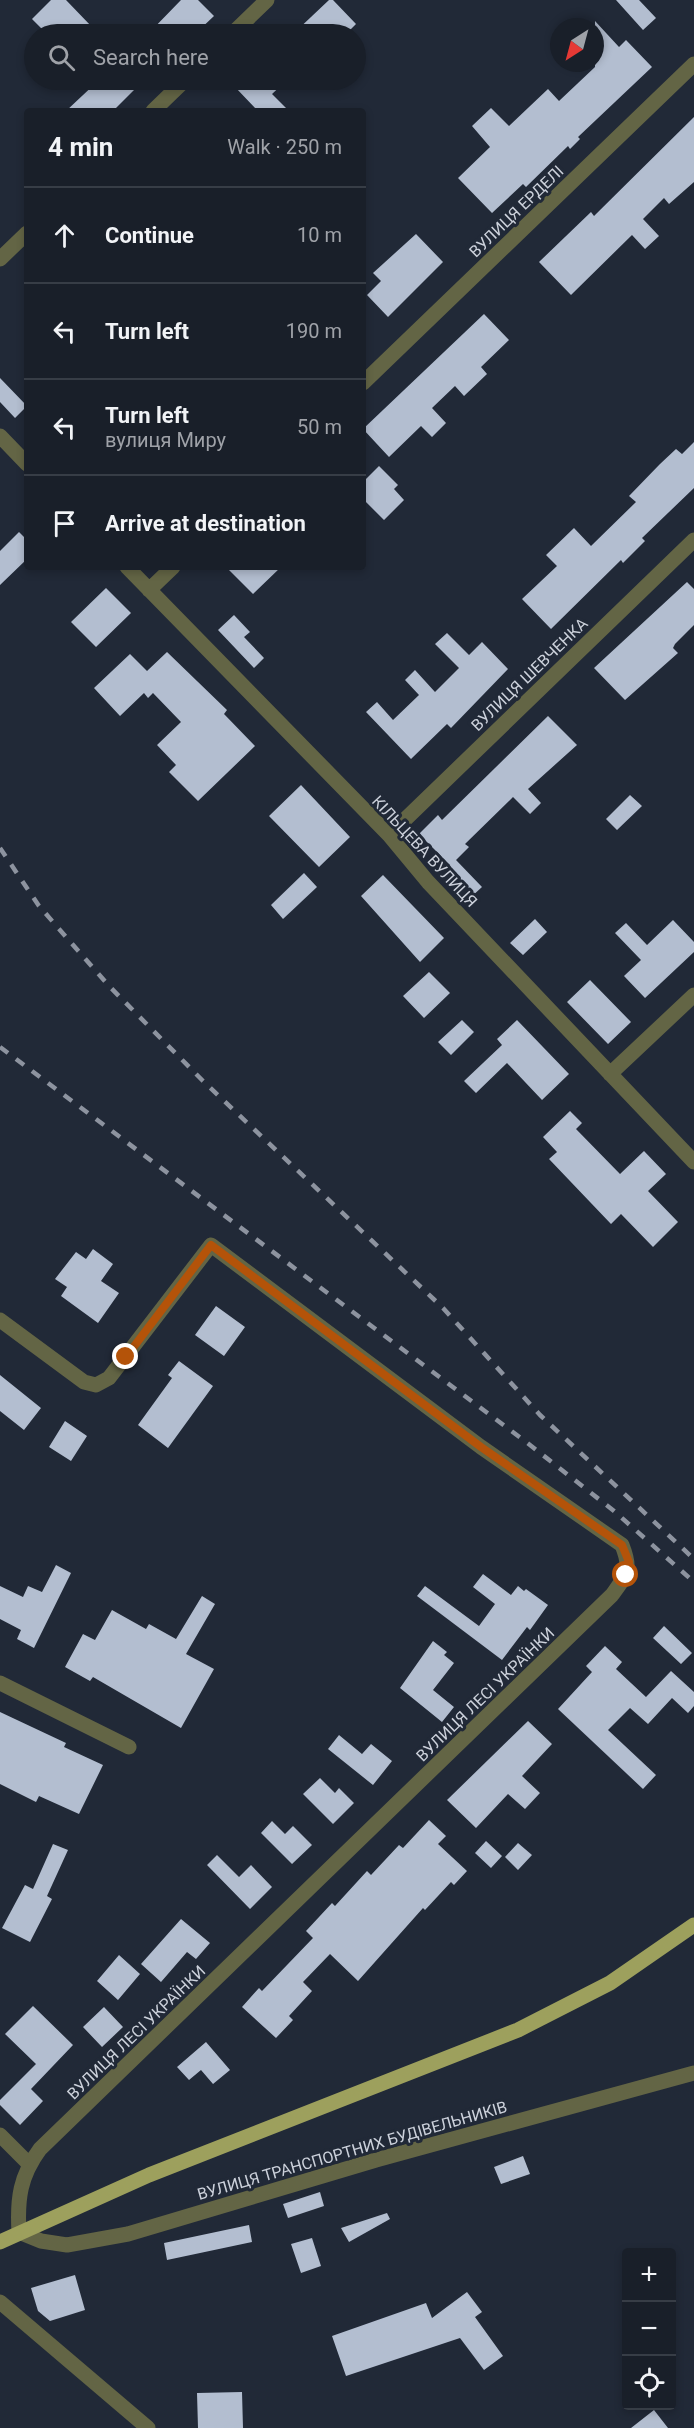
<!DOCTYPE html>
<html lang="en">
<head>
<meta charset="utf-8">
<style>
	:root { --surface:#191f29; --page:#262c35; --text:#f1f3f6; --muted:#9fa2a8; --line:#373d46 }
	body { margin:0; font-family:Roboto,sans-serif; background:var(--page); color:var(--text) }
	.controls { position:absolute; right:18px; bottom:18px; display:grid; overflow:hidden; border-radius:6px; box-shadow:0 3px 9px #0003 }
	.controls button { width:54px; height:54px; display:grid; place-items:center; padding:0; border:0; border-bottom:2px solid var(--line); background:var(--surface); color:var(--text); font:30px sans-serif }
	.compass { position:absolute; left:550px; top:18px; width:54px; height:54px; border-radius:50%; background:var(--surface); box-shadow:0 3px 9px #0003; rotate:216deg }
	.stop { position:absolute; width:18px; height:18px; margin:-14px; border:4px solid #b45309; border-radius:50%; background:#fff }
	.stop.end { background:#b45309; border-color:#fff; box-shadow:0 2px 6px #0008 }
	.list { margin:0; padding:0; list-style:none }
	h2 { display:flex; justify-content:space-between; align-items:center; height:78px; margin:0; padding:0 24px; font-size:26px }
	h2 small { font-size:20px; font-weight:400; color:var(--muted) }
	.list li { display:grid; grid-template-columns:39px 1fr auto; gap:18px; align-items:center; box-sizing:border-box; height:96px; padding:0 24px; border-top:2px solid var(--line) }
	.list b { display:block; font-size:22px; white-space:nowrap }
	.list p { margin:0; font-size:20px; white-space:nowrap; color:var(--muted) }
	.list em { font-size:20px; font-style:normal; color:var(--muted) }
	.icon { flex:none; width:33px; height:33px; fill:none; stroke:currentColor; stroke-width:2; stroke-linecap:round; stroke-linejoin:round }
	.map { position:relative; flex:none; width:694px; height:2428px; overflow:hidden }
	.search { position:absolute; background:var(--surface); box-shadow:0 3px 9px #0003; left:24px; top:24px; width:342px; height:66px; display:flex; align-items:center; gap:15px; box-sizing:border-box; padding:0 21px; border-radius:33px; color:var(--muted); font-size:22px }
	.panel { position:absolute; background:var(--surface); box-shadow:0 3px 9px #0003; left:24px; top:108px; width:342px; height:462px; border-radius:6px }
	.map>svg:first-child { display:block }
	.building { fill:#b3bed0 }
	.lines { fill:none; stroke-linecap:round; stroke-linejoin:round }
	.minor { stroke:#636545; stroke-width:15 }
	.major { stroke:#9da05d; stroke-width:15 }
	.rail { stroke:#8d939f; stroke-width:4.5; stroke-dasharray:10 10; stroke-linecap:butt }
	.route { stroke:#b45309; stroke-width:8 }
	.labels { text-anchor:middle; stroke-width:6; stroke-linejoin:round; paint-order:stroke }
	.street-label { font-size:16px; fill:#ccd1db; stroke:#212937 }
</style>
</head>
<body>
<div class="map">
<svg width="694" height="2428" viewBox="0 0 694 2428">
	<rect width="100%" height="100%" fill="#212937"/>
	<path class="building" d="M51,0H66L92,27L84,34H47L32,19Z
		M181,0H198L214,16L195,34H148Z
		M329,0H333L356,24L346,34H293Z
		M616,0H639L656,18L643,30Z
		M595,21L619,47L626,40L652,67L578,137L580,139L570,149L568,146L526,187L523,184L492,213L458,178L490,147L472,126L491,108L509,126L548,89L559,101L595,67Z
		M99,80H124L134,90L113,111H66Z
		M242,80H287L272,94L289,111H258L235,87Z
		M694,117V182L669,204L664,198L643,219L659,236L645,249L632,235L571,295L539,262L591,212L594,216Z
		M416,234L443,262L388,317L367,295L381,281L373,273Z
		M484,314L509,340L481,367L487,374L464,396L455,386L432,408L446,423L432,437L421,426L389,457L363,429Z
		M0,378L27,406L15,418L0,402Z
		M694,442V488L642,538L645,541L623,563L621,560L551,629L522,599L557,566L546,555L574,528L591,546L636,502L629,496L660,464L676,449L682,454Z
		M379,466L398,485L394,489L404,500L384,520L363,499V482Z
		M19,532L27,540V559L0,585V551Z
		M226,567H281L253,594Z
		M687,582L694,589V625L675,644L673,648L678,653L625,700L594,668Z
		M106,588L131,613L96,647L71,622Z
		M234,615L250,632L244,637L264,658L254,668L218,630Z
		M447,633L469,655L482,642L508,669L451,728L447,724L411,759L366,712L377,702L393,720L419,695L405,680L415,670L435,692L459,668L435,644Z
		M167,652L227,710L224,714L255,746L198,801L169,772L176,765L157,745L181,722L153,693L148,698L144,693L120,716L94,688L130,654L147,671Z
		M548,716L577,745L528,789L541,803L530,814L513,797L465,844L469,847L456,860L482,887L470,898L444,871L450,865L419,834L438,815L442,820Z
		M301,785L350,837L319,867L269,816Z
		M630,795L642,806L617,830L606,819Z
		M304,873L317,887L283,919L271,905Z
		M383,875L444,938L420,962L361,896Z
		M535,919L547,932L523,955L510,943Z
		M673,920L694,942V952L645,998L624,976L641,960L615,933L626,923L647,945Z
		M429,972L450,993L424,1018L403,996Z
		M590,980L631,1022L608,1044L567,1002Z
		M462,1020L474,1032L451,1055L438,1042Z
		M517,1020L569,1074L542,1100L507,1063L476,1093L464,1081L502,1045L497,1039Z
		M570,1111L582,1123L576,1129L620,1174L644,1151L666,1174L648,1191L678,1222L653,1247L621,1214L611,1224L549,1159L557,1152L543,1137Z
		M93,1249L113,1264L101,1281L119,1293L98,1323L61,1296L67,1287L55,1279L76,1252L86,1259Z
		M216,1306L245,1327L224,1356L195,1335Z
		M179,1361L213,1386L168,1448L138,1425L172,1378L168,1375Z
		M0,1375L41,1408L24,1430L0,1411Z
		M65,1421L87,1436L71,1461L49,1447Z
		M56,1565L71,1573L34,1648L17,1639L21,1630L0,1619V1586L23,1597L28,1586L42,1592Z
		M483,1574L511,1595L518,1586L524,1591L526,1589L548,1605L530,1630L527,1627L502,1660L417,1596L425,1586L479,1626L495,1604L473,1587Z
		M202,1596L215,1604L186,1654L214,1669L181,1728L93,1677L90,1681L65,1667L83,1634L95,1640L112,1610L146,1629L149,1624L176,1639Z
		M664,1626L692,1653L681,1664L653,1638Z
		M433,1641L447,1652L444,1655L454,1663L433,1690L454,1707L442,1722L400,1688Z
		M605,1646L622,1662L616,1669L646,1697L671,1671L694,1692V1706L688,1713L672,1698L648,1724L630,1708L608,1730L656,1775L643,1789L558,1709L592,1672L586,1666Z
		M0,1712L66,1743L64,1747L103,1765L79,1814L39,1796L36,1802L0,1784Z
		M528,1721L552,1744L522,1776L540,1793L525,1809L508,1794L476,1828L447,1800Z
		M339,1735L362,1754L371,1744L392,1761L373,1785L328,1749Z
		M320,1778L335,1793L339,1788L354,1803L333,1824L303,1794Z
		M429,1820L446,1836L438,1844L467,1871L454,1885L451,1882L425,1910L423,1908L358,1981L330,1954L303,1982L312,1991L289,2016L293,2020L276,2038L242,2007L259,1988L262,1991L313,1938L306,1931L332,1903L335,1906L367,1871L371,1875L399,1845L403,1848Z
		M272,1821L285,1834L293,1826L312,1845L292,1864L261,1833Z
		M486,1841L502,1856L491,1868L475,1853Z
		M518,1843L532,1855L518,1870L505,1857Z
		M53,1844L68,1850L47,1896L52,1899L30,1942L2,1928L25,1885L33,1889Z
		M217,1855L239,1877L251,1865L272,1887L250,1909L207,1865Z
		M181,1919L210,1943L196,1959L187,1952L161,1982L141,1964Z
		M119,1955L140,1974L118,2000L97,1981Z
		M33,2006L73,2045L31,2089L43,2101L20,2125L0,2105V2100L36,2064L5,2034Z
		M104,2007L123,2027L102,2047L83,2027Z
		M206,2042L230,2070L213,2084L201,2070L189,2080L177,2067Z
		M523,2156L530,2174L501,2184L494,2167Z
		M320,2192L324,2206L288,2218L283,2204Z
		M387,2213L390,2219L349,2242L341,2228Z
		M249,2225L252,2242L167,2260L164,2243Z
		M312,2238L321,2266L301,2273L291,2244Z
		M75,2275L85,2310L50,2321L38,2311L31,2288Z
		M467,2292L482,2312L475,2317L503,2356L484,2370L460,2338L346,2376L332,2336L426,2303L432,2318Z
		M242,2392L243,2428H198L197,2393Z
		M654,2410L668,2428H631Z"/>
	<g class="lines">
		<path class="minor" d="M232,34L267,0
			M153,111L185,80
			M0,259L27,233
			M363,383L694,64
			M0,436L27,464
			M127,567L389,835L428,882L694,1162
			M149,590L173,567
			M389,835L694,540
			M610,1074L694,995
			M0,1320L84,1382L96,1385L109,1378L211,1245L481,1447L622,1545C632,1570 627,1574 612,1595L40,2149C20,2176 17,2199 19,2232L41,2241L67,2245L128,2234L376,2160L694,2073
			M0,1683L129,1747
			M0,2135L29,2164
			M0,2302L148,2428"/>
		<path class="major" d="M0,2242L149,2175L518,2030L610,1983L694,1925"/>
		<path class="rail" d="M0,848L39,906L109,986L203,1081L443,1308L540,1415L694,1559
			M0,1047L530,1445L614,1511L694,1582"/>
	</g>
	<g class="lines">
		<path class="route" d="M126,1357L211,1245L481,1447L622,1545L629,1562L626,1575"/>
	</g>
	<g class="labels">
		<g class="street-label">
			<text transform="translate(516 211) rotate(-44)" y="6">ВУЛИЦЯ ЕРДЕЛІ</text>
			<text transform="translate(529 674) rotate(-44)" y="6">ВУЛИЦЯ ШЕВЧЕНКА</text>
			<text transform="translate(425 851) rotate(47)" y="6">КІЛЬЦЕВА ВУЛИЦЯ</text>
			<text transform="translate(485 1694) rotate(-44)" y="6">ВУЛИЦЯ ЛЕСІ УКРАЇНКИ</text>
			<text transform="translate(136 2032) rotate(-44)" y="6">ВУЛИЦЯ ЛЕСІ УКРАЇНКИ</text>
			<text transform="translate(352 2150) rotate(-16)" y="6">ВУЛИЦЯ ТРАНСПОРТНИХ БУДІВЕЛЬНИКІВ</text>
		</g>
	</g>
</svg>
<div class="controls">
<button>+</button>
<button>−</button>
<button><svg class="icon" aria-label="locate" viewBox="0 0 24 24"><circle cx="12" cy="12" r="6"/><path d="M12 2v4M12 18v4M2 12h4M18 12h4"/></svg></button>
</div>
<svg class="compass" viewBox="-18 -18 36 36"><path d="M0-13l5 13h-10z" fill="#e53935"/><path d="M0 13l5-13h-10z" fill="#9fa2a8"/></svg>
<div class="stop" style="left:626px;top:1575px"></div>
<div class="stop end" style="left:126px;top:1357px"></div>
<div class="search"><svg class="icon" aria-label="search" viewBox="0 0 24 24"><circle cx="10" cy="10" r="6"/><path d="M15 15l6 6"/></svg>Search here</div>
<section class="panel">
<h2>4 min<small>Walk · 250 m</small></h2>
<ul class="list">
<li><svg class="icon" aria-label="ahead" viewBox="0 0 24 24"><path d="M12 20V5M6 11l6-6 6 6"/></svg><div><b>Continue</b></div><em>10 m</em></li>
<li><svg class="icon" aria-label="left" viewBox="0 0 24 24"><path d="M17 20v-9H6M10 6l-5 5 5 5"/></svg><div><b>Turn left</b></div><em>190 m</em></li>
<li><svg class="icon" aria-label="left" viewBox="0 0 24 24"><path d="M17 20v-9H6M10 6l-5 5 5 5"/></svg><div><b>Turn left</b><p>вулиця Миру</p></div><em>50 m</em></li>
<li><svg class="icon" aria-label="arrive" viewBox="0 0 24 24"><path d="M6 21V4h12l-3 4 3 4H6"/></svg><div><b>Arrive at destination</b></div></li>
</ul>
</section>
</div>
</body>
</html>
